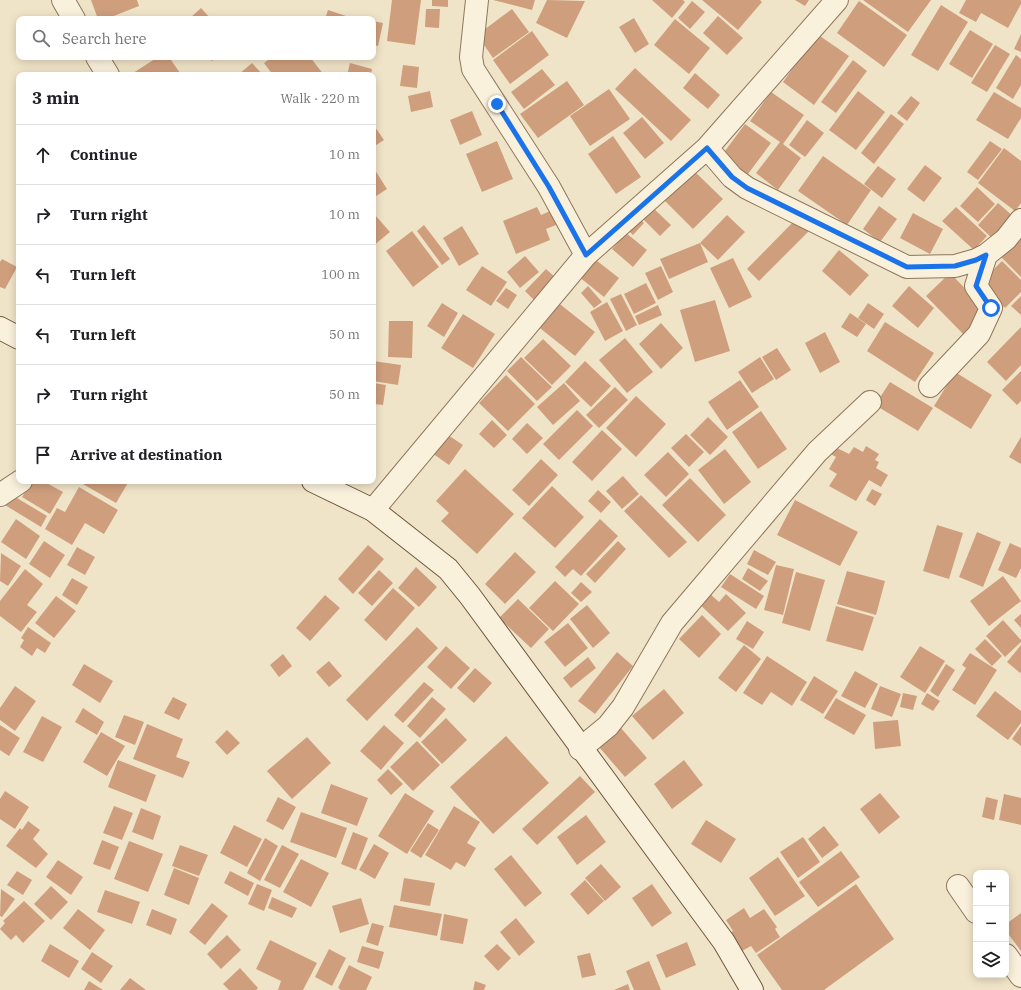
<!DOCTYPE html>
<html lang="en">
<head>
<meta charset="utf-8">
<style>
	:root { --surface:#fff; --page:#f2f2f2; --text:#202124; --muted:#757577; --line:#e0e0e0 }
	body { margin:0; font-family:"IBM Plex Serif",serif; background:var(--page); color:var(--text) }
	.controls { position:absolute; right:12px; bottom:12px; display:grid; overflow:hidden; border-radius:8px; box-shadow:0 2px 10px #0003 }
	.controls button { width:36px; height:36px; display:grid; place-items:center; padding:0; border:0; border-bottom:1px solid var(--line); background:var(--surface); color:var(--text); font:20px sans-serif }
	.stop { position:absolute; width:12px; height:12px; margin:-9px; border:3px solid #1a73e8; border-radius:50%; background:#fff }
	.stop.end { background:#1a73e8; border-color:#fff; box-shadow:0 1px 4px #0008 }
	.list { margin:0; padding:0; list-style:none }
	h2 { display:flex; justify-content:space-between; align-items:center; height:52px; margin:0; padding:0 16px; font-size:17px }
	h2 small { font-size:13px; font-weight:400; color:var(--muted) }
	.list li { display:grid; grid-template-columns:26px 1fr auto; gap:12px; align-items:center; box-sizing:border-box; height:60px; padding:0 16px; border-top:1px solid var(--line) }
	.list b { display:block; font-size:15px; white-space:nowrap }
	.list em { font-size:13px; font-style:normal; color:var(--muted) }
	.icon { flex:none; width:22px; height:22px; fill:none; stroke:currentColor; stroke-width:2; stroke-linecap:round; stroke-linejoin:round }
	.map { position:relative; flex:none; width:1021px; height:990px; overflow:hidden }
	.search { position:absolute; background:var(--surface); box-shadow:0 2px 10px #0003; left:16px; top:16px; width:360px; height:44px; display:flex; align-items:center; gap:10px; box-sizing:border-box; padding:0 14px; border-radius:8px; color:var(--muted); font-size:15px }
	.panel { position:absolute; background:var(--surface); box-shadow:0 2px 10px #0003; left:16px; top:72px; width:360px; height:412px; border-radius:8px }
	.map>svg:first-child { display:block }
	.building { fill:#cf9f7d }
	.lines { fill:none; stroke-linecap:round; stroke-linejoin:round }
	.street-casing { stroke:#8d765c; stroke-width:24 }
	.secondary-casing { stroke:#6f573f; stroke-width:24 }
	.street { stroke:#faf1dc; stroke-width:22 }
	.secondary { stroke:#faf1dc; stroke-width:22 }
	.route { stroke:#1a73e8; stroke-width:5 }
</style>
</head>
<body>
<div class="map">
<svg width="1021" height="990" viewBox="0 0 1021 990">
	<rect width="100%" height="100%" fill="#f0e4c8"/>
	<path class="building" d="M91,0H137L139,6L106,19H98Z
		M392,0H421L415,45L387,41Z
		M432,0H448V7L432,6Z
		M493,0H535L532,10Z
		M547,0L585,1L567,38L536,23Z
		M652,0H683L685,2L672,18Z
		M702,0H760L762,2L738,30Z
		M795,0H809L805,6Z
		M863,0H931L908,32Z
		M966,0H1021V4L1008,28L981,13L976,22L959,13Z
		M692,1L705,12L690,29L678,18Z
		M859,1L907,35L884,67L837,33Z
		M941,5L968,22L938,71L911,55Z
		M201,8L211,19H189Z
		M426,9H440L439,28L425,27Z
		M512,9L529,32L493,58L477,35Z
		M328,10L349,17L348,19H325Z
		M718,16L743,38L727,55L703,33Z
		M634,18L649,44L635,53L619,27Z
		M675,19L710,48L689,74L654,45Z
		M373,21L383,23L378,46L373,45Z
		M970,30L993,44L972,78L949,64Z
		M532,31L549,55L510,84L493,60Z
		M817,34L849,56L814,105L783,82Z
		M1021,34V52L1014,49Z
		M995,45L1010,54L987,92L971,83Z
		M1016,55L1021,59V85L1013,99L996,88Z
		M158,57H169L180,73L177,75H130Z
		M208,57H217L212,61Z
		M272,57H310L324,75H273L264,63Z
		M853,60L867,71L836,113L821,102Z
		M252,63L263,75H238Z
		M350,63L372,69L371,75H347Z
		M403,65L419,67L417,88L400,86Z
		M635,68L691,120L671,141L615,89Z
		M542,69L555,85L524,109L511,92Z
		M695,73L720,95L708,109L683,88Z
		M567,81L584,105L538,138L520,114Z
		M609,89L630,119L590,146L570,116Z
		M430,91L433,107L411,112L408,96Z
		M858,91L885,112L856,150L829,130Z
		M771,92L804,115L783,144L801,158L778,190L756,173L780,142L750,121Z
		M994,92L1021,108V118L1008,139L976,120Z
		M911,96L920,103L907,121L897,113Z
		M472,111L482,135L460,145L450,120Z
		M891,114L904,124L874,164L861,153Z
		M642,117L664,143L645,159L623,133Z
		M807,120L824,133L805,157L789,145Z
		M373,124L384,140L373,147Z
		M745,124L771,143L748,174L722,155Z
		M613,136L641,177L616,194L588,154Z
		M497,141L513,179L482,192L466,154Z
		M990,141L1002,149L978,180L967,172Z
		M1004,148L1021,161V203L1015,211L978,183Z
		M823,156L871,190L847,225L798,191Z
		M925,165L942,178L924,202L907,189Z
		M878,166L896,179L882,198L864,184Z
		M373,167L387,189L373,198Z
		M691,168L723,199L693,229L662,198Z
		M977,187L995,204L978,222L960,206Z
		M998,203L1013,216L992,238L978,225Z
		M879,206L897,219L880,242L863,229Z
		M537,207L541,215L550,211L556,225L546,229L550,240L516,254L503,221Z
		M652,207L671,225L660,236L642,218Z
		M956,207L987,236L974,250L942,221Z
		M913,213L943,229L930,254L900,238Z
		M375,215L390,232L373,246V216Z
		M636,215L644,223L633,235L624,226Z
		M727,215L745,232L718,260L700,243L708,262L669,279L660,259L700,243Z
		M797,218L810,230L759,281L747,269Z
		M424,225L450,259L442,265L417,231Z
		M462,226L479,254L459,266L443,238Z
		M412,231L439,267L413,287L386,251Z
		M626,233L647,250L633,267L612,249Z
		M1021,236V277L1000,256Z
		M839,250L869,275L850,296L822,271Z
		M525,256L539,272L520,288L507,272Z
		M592,257L619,278L604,297L578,276Z
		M733,258L752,297L729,308L710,268Z
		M2,259L17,267L5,289L0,287V262Z
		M1002,261L1021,280V292L1005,308L980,283Z
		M482,266L507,282L491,306L466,290Z
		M661,266L673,292L658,300L645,273Z
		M546,269L557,279L536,302L525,291Z
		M950,273L988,312L964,335L926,296Z
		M646,283L656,303L634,314L624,294Z
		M588,286L602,302L594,308L581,293Z
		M909,286L934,308L918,328L892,306Z
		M506,288L517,295L508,309L496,301Z
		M621,294L637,325L626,331L610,299Z
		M1021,296V315L1011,306Z
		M715,300L730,351L695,362L680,310Z
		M556,301L595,332L575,356L536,325Z
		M607,302L623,331L605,341L590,312Z
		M442,303L458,313L444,337L427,326Z
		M868,303L884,314L874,329L858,318Z
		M658,305L662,315L639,325L635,316Z
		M850,313L866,324L857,337L841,327Z
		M463,314L495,334L473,368L441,348Z
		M389,321H413L412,358L388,357Z
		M885,322L934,353L915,382L867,351Z
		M661,323L683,348L661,369L639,344Z
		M1021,327V365L1006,381L987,362Z
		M825,332L840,362L820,373L805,343Z
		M625,338L653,372L627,393L599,360Z
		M543,339L571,366L552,385L524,358Z
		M777,348L791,370L776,380L762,357Z
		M521,357L552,387L537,401L507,371Z
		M760,357L774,379L752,393L738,372Z
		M373,361L401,365L398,385L373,381Z
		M585,361L611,386L591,407L565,382Z
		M1021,371V401L1017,405L1002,390Z
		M955,372L992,395L971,429L934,406Z
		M506,375L535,404L508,431L479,403Z
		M740,380L759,407L727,430L708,402Z
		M890,382L933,408L918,431L875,405Z
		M373,383L386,385L383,405L373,404Z
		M564,383L580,401L553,425L537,407Z
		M615,387L628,400L599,428L586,415Z
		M636,396L666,424L636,457L606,428Z
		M577,410L593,426L559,460L543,444Z
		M761,411L787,449L758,469L732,432Z
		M708,417L728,437L710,455L690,435Z
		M492,420L507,435L494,448L479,434Z
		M527,423L543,438L527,454L512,439Z
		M602,430L622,449L592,481L572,462Z
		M445,433L463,445L449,465L432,453Z
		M686,434L704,452L689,467L671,448Z
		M1021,437V464L1009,457Z
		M833,446L849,454L854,447L863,452L866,446L879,454L875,460L879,462L876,468L888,475L881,487L869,480L856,501L829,486L837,474L829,469L836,457L829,453Z
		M725,449L751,482L724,504L698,470Z
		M668,452L689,474L666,497L644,475Z
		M541,459L558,475L529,506L512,490Z
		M465,469L514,514L477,554L441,521L449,513L436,501Z
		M623,476L639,494L622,509L606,491Z
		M690,478L726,515L698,542L662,505Z
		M32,481H43L63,492L50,514L22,497Z
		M82,481H129L116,503L81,483Z
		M552,486L584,517L555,548L522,518Z
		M79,487L118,510L104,534L85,523L72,545L45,529L57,508L65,512Z
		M872,489L882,494L875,506L866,500Z
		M598,490L611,502L601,513L588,501Z
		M7,492L47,516L41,527L0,502Z
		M641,495L687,542L669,558L624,511Z
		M795,500L858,532L840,566L777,535Z
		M16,519L40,536L26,559L1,542Z
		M600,519L618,536L581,576L573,569L565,577L555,567Z
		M937,525L963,533L949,579L923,571Z
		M977,532L1001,542L983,587L959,577Z
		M44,541L65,555L50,578L29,564Z
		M618,541L626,549L595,583L586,574Z
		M1010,543L1021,548V568L1016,578L998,570Z
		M368,545L384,559L353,594L338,579Z
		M77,547L95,557L85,575L67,565Z
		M754,550L776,562L768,575L747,564Z
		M515,552L536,572L505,604L485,584Z
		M1,553L21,566L8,586L0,581Z
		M776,565L794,569L783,615L764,610Z
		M416,567L437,587L419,607L398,588Z
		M748,568L768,581L760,591L742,579Z
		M25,569L43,584L27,605L37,612L21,632L0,616V601Z
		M379,570L393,583L372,606L358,593Z
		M847,571L885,581L876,615L837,604Z
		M796,572L825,580L810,631L782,623Z
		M730,574L764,596L756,609L721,587Z
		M1003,576L1021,601L989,626L970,601Z
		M72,578L88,587L77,605L62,595Z
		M555,581L579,604L553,631L529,608Z
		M581,582L592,592L581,602L571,593Z
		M393,588L415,608L386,641L364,620Z
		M707,591L719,602L726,594L746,613L728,631L697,602Z
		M325,595L340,608L310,641L296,628Z
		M56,596L76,611L54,638L35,623Z
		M518,599L549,629L531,648L499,618Z
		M587,605L610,633L593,648L570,619Z
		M836,606L874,617L863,651L826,641Z
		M1021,614V628L1014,620Z
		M702,615L721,634L699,658L679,639Z
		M1003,620L1021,640V642L1005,657L986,636Z
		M747,621L764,632L753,649L736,639Z
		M568,623L588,648L565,667L544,642Z
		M28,627L51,643L45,653L37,648L32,656L20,647L24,640L21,638Z
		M417,627L438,648L367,721L346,700Z
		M985,639L1002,656L992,666L975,649Z
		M744,645L761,659L736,692L718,678Z
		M1021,645V672L1020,673L1007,662Z
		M446,646L470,668L451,689L427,667Z
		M920,646L945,661L925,693L900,677Z
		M617,652L633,666L595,714L578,701Z
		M970,653L997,670L975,705L952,690L966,668L962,665Z
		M283,654L292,666L279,677L270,665Z
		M767,656L807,682L792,706L771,692L762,705L743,693Z
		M588,657L596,668L571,688L563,678Z
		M329,661L342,676L329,687L316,672Z
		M84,664L113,681L100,703L72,685Z
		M946,664L955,670L938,697L930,691Z
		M475,668L492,683L474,703L457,688Z
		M855,671L878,684L865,708L841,696Z
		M814,676L838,691L823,714L800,700Z
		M424,682L434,690L403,723L394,715Z
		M15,686L36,701L15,731L0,720V708Z
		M880,686L901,694L892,717L871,709Z
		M664,689L684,713L653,740L632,716Z
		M995,691L1021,711V723L1008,740L976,716Z
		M903,693L917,696L913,710L900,707Z
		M927,693L940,701L933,711L921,704Z
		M173,697L187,704L179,720L164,713Z
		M432,697L446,709L420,738L407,726Z
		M836,698L866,715L854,735L824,718Z
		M83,708L104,722L97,735L75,722Z
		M124,715L144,722L135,745L115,737Z
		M42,716L62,727L43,762L23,752Z
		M446,718L467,740L442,764L421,742Z
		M898,720L901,746L875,749L873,722Z
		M147,724L183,739L176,757L190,762L183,778L133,759Z
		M0,725L20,738L9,756L0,750Z
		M384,725L404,743L381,770L360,751Z
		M1021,726V746L1012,739Z
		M621,728L647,758L625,777L599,747Z
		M227,730L240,743L227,755L215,742Z
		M101,732L125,746L107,776L83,762Z
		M506,736L549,783L493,834L450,787Z
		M307,737L331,763L292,799L267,771Z
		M417,741L440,765L413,791L390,767Z
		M118,760L156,775L146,802L108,787Z
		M684,760L703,785L672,809L654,784Z
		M388,769L403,784L391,795L377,780Z
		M580,776L595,792L537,845L522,829Z
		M331,784L368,798L357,826L321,813Z
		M5,791L29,807L15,829L0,819V799Z
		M405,793L434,811L407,854L378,836Z
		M880,793L900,817L879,834L860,809Z
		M1004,794L1021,798V825L999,820Z
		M278,797L296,807L283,830L266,821Z
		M986,797L998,800L994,820L982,817Z
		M114,806L133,813L122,840L103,833Z
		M454,806L480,822L467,843L476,848L465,867L456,862L451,870L425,855Z
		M141,808L161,816L153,840L132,832Z
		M301,812L347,828L336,858L290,842Z
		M586,815L606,842L577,865L557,837Z
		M706,820L736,839L721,863L691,844Z
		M28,821L40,830L33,839L48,854L36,868L6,846L20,828L22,830Z
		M428,823L439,830L421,858L410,851Z
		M234,825L262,839L247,867L220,853Z
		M824,826L839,845L822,858L808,839Z
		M353,832L368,838L356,870L341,864Z
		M803,837L820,862L798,878L780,852Z
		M265,838L278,846L260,881L247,873Z
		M102,840L119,847L110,870L93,864Z
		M129,841L163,854L148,892L114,879Z
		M374,844L389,853L375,879L359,870Z
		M180,845L208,855L199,876L172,866Z
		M282,845L299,854L280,888L264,880Z
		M841,851L860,877L818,907L799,882Z
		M511,855L542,893L525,907L494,869Z
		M778,857L805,896L775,916L749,878Z
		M301,859L329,873L311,907L283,892Z
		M58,860L83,877L71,895L46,877Z
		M601,864L621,887L605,901L585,878Z
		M174,868L199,878L189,905L164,895Z
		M17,871L32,880L23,895L7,885Z
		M230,871L254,883L248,896L224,883Z
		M404,878L435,883L430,906L400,901Z
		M585,880L604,901L588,915L570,894Z
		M257,884L272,890L264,911L248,904Z
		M652,884L672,913L652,927L632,898Z
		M856,884L894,939L824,990H782L757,955Z
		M51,886L68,902L51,920L34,904Z
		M1,889L15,899L2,917L0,916Z
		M105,890L140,902L132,924L97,912Z
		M272,897L297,908L292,918L268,908Z
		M361,898L369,924L340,933L332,906Z
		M24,901L45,921L23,943L16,935L11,940L0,929L5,923L3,921Z
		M212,903L228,916L205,945L189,932Z
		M394,905L442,914L437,936L389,927Z
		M744,908L750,918L764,909L777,927L775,929L780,937L756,953L751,946L742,951L730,933L733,931L726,920Z
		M78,909L105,930L90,950L63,928Z
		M152,909L177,919L171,935L146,925Z
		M1021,913V951L1006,931V924Z
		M444,914L468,919L463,944L440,940Z
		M516,918L535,942L519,956L500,932Z
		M372,923L384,926L378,946L366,942Z
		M227,935L241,950L221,969L207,954Z
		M270,940L317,963L303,990H278L281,981L256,969Z
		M687,942L696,965L666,978L656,955Z
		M50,944L79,961L69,978L41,961Z
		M497,944L511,958L498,971L484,956Z
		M362,946L384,952L379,969L357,962Z
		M329,949L346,958L332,986L315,977Z
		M92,952L113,966L101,983L81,969Z
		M590,953L596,975L582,978L577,956Z
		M649,961L661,990H634L626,971Z
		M349,965L372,977L366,990H341L338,988Z
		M240,968L258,988L256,990H229L223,984Z
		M130,978L146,990H120Z
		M89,981L103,990H84Z
		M475,981L486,985L484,990H473Z
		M628,984L630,990H614Z"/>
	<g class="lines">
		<g class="street-casing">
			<path id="street" d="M63,0L74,19
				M477,0L471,57L473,69L549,187L586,255
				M97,57L108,75
				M707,148L732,177L747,188L907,267L955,266L976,260L986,255L1006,239L1021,220
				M930,386L979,334L991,308L976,286L986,255
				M0,495L21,481
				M373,510L586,255L707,148L837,0
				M580,749L608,726L623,707L672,623L817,452L870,402
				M958,886L976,912
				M1006,955L1021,976"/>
		</g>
		<g class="secondary-casing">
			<path id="secondary" d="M0,328L19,338
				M313,481L373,510L448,569L470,596L724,942L752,990"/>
		</g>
		<use href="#street" class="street"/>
		<use href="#secondary" class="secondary"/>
	</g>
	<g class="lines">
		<path class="route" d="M497,104L549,187L586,255L707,148L732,177L747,188L907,267L955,266L976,260L986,255L976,286L991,308"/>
	</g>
</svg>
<div class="controls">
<button>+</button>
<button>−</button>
<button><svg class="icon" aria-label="layers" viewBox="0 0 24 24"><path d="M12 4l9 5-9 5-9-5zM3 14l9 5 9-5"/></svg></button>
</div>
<div class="stop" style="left:991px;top:308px"></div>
<div class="stop end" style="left:497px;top:104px"></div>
<div class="search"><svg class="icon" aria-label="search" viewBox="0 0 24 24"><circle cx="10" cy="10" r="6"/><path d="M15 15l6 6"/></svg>Search here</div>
<section class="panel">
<h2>3 min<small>Walk · 220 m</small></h2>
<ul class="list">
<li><svg class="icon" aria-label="ahead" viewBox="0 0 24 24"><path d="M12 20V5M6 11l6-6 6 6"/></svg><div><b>Continue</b></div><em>10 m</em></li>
<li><svg class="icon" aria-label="right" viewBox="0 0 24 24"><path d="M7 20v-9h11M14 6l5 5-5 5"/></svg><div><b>Turn right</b></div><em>10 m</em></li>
<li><svg class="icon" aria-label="left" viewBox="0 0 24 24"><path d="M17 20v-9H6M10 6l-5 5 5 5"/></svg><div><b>Turn left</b></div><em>100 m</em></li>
<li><svg class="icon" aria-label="left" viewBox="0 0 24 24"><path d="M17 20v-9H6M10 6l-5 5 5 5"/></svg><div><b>Turn left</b></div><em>50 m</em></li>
<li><svg class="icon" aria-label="right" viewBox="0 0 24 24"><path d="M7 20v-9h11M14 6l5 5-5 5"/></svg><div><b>Turn right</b></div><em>50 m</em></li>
<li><svg class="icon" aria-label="arrive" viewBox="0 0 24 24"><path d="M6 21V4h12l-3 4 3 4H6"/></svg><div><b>Arrive at destination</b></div></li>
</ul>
</section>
</div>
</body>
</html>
